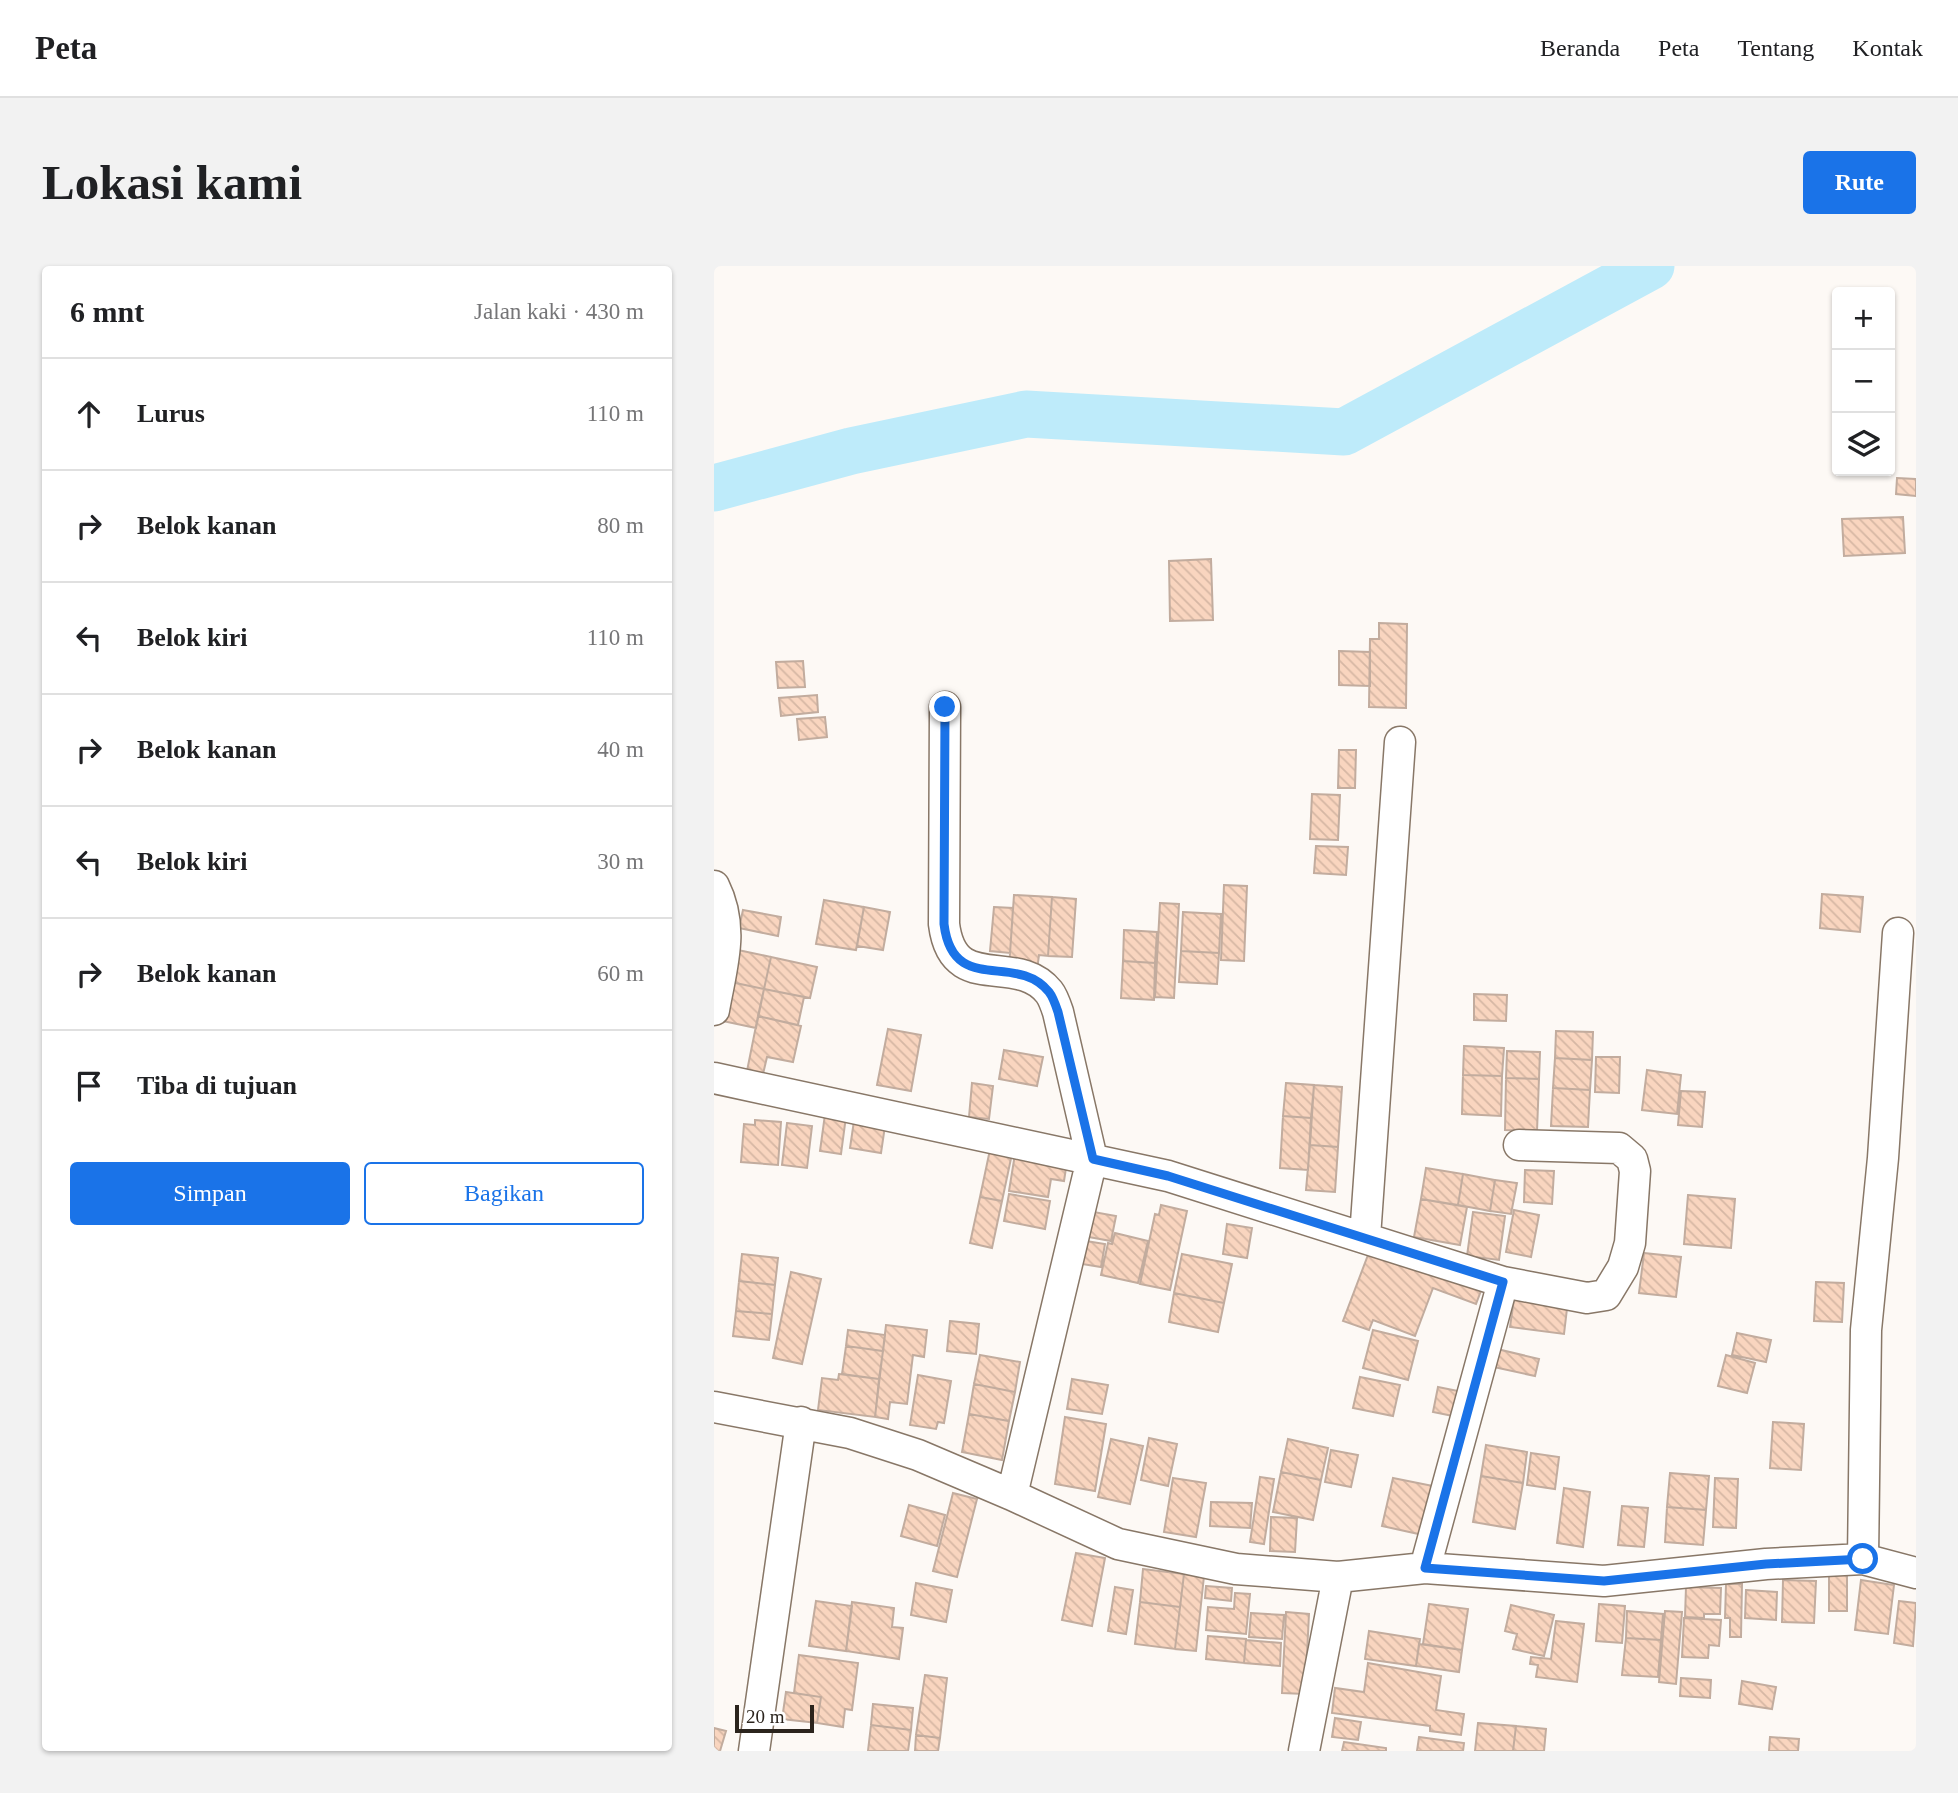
<!DOCTYPE html>
<html lang="id">
<head>
<meta charset="utf-8">
<style>
	:root { --surface:#fff; --page:#f2f2f2; --text:#202124; --muted:#757577; --line:#e0e0e0; --accent:#1a73e8 }
	body { margin:0; font-family:"Times New Roman",serif; background:var(--page); color:var(--text) }
	.controls { position:absolute; right:21px; top:21px; display:grid; overflow:hidden; border-radius:7px; box-shadow:0 2px 5px #0004 }
	.controls button { width:63px; height:63px; display:grid; place-items:center; padding:0; border:0; border-bottom:2px solid var(--line); background:var(--surface); color:var(--text); font:35px sans-serif }
	.scale { position:absolute; left:21px; bottom:18px; width:79px; box-sizing:border-box; padding-left:7px; border:4px solid #2b241d; border-top:0; font-size:19px; line-height:24px; white-space:nowrap; color:#2b241d; -webkit-text-stroke:5px #fff; paint-order:stroke }
	.stop { position:absolute; width:21px; height:21px; margin:-16px; border:5px solid #1a73e8; border-radius:50%; background:#fff }
	.stop.end { background:#1a73e8; border-color:#fff; box-shadow:0 2px 7px #0008 }
	.list { margin:0; padding:0; list-style:none }
	h2 { display:flex; justify-content:space-between; align-items:center; height:91px; margin:0; padding:0 28px; font-size:30px }
	h2 small { font-size:23px; font-weight:400; color:var(--muted) }
	.list li { display:grid; grid-template-columns:46px 1fr auto; gap:21px; align-items:center; box-sizing:border-box; height:112px; padding:0 28px; border-top:2px solid var(--line) }
	.list b { display:block; font-size:26px; white-space:nowrap }
	.list em { font-size:23px; font-style:normal; color:var(--muted) }
	.actions { display:flex; gap:14px; padding:21px 28px }
	.actions a { flex:1; padding:16px 0; border:2px solid var(--accent); border-radius:7px; text-align:center; font-size:24px; color:var(--accent) }
	.actions .main { background:var(--accent); color:#fff }
	.icon { flex:none; width:38px; height:38px; fill:none; stroke:currentColor; stroke-width:2; stroke-linecap:round; stroke-linejoin:round }
	.map { position:relative; flex:none; width:1202px; height:1485px; overflow:hidden; border-radius:7px }
	header { display:flex; align-items:center; gap:42px; box-sizing:border-box; height:98px; padding:0 35px; background:var(--surface); border-bottom:2px solid var(--line) }
	header strong { font-size:33px }
	nav { display:flex; gap:38px; margin-inline-start:auto; font-size:24px }
	.intro { display:flex; align-items:center; justify-content:space-between; box-sizing:border-box; height:168px; padding:0 42px }
	h1 { margin:0; font-size:49px }
	.button { padding:18px 32px; border-radius:7px; background:var(--accent); color:#fff; font-size:24px; font-weight:700 }
	main { display:flex; gap:42px; padding:0 42px }
	aside { flex:1; background:var(--surface); border-radius:7px; box-shadow:0 2px 5px #0004 }
	.map>svg:first-child { display:block }
	.lines { fill:none; stroke-linecap:round; stroke-linejoin:round }
	.river { stroke:#beebfa; stroke-width:47 }
	.building { fill:url(#building-back-hatch); stroke:#c2ac9e; stroke-width:2 }
	.street-casing { stroke:#887767; stroke-width:33 }
	.street { stroke:#fff; stroke-width:30 }
	.route { stroke:#1a73e8; stroke-width:9 }
</style>
</head>
<body>
<header>
<strong>Peta</strong>
<nav><a>Beranda</a><a>Peta</a><a>Tentang</a><a>Kontak</a></nav>
</header>
<div class="intro"><h1>Lokasi kami</h1><a class="button">Rute</a></div>
<main>
<aside>
<h2>6 mnt<small>Jalan kaki · 430 m</small></h2>
<ul class="list">
<li><svg class="icon" aria-label="ahead" viewBox="0 0 24 24"><path d="M12 20V5M6 11l6-6 6 6"/></svg><div><b>Lurus</b></div><em>110 m</em></li>
<li><svg class="icon" aria-label="right" viewBox="0 0 24 24"><path d="M7 20v-9h11M14 6l5 5-5 5"/></svg><div><b>Belok kanan</b></div><em>80 m</em></li>
<li><svg class="icon" aria-label="left" viewBox="0 0 24 24"><path d="M17 20v-9H6M10 6l-5 5 5 5"/></svg><div><b>Belok kiri</b></div><em>110 m</em></li>
<li><svg class="icon" aria-label="right" viewBox="0 0 24 24"><path d="M7 20v-9h11M14 6l5 5-5 5"/></svg><div><b>Belok kanan</b></div><em>40 m</em></li>
<li><svg class="icon" aria-label="left" viewBox="0 0 24 24"><path d="M17 20v-9H6M10 6l-5 5 5 5"/></svg><div><b>Belok kiri</b></div><em>30 m</em></li>
<li><svg class="icon" aria-label="right" viewBox="0 0 24 24"><path d="M7 20v-9h11M14 6l5 5-5 5"/></svg><div><b>Belok kanan</b></div><em>60 m</em></li>
<li><svg class="icon" aria-label="arrive" viewBox="0 0 24 24"><path d="M6 21V4h12l-3 4 3 4H6"/></svg><div><b>Tiba di tujuan</b></div></li>
</ul>
<div class="actions"><a class="main">Simpan</a><a>Bagikan</a></div>
</aside>
<div class="map">
<svg width="1202" height="1485" viewBox="0 0 1202 1485">
	<defs>
		<pattern id="building-back-hatch" width="6" height="6" patternUnits="userSpaceOnUse" patternTransform="scale(1.75)"><rect width="6" height="6" fill="#f9d5bf"/><path d="M-1 5l2 2M0 0l6 6M5-1l2 2" fill="none" stroke="#d6b7a4"/></pattern>
	</defs>
	<rect width="100%" height="100%" fill="#fdf9f5"/>
	<g class="lines">
		<path class="river" d="M0,222L137,185L312,148L630,166L937,0"/>
	</g>
	<path class="building" d="M1183,212L1202,213V230L1182,228Z
		M1189,251L1191,287L1130,290L1128,253Z
		M497,293L499,354L456,355L455,295Z
		M665,357L693,358L692,442L655,441L656,373H665Z
		M625,385L656,386V420L625,419Z
		M89,395L91,421L64,422L62,396Z
		M103,429L104,446L67,450L65,432Z
		M111,451L113,471L85,474L83,453Z
		M625,484H642L641,522H624Z
		M598,528L626,529L624,574L596,573Z
		M602,580L634,581L632,609L600,607Z
		M510,619L533,620L530,695L507,694Z
		M1108,628L1149,631L1146,666L1106,662Z
		M300,629L338,631L334,690L325,689L323,704L295,702Z
		M338,631L362,633L358,691L334,690Z
		M110,634L150,641L142,684L102,678Z
		M446,637L465,638L460,732L441,731Z
		M150,641L176,646L169,684L143,680Z
		M280,641L299,642L296,687L276,685Z
		M29,644L67,651L64,670L25,662Z
		M469,646L507,648L505,687L467,685Z
		M410,664L443,666L441,697L409,695Z
		M24,684L57,691L50,723L17,716Z
		M467,685L505,687L503,718L465,716Z
		M57,691L103,701L96,732L50,723Z
		M409,695L441,697L440,734L407,732Z
		M12,715L50,723L42,762L4,754Z
		M50,723L90,731L84,759L44,750Z
		M760,728L793,729L792,755L760,754Z
		M44,750L87,760L79,796L53,791L49,808L33,805Z
		M174,763L207,769L197,825L163,819Z
		M842,765L879,766L878,794L841,792Z
		M750,780L790,782L788,810L749,809Z
		M290,784L329,791L323,820L285,813Z
		M793,785L826,786L825,813L792,812Z
		M882,791H906L905,827L881,826Z
		M841,792L878,794L876,824L839,822Z
		M933,804L967,809L963,848L928,844Z
		M749,809L788,810L787,850L748,848Z
		M792,812L825,813L823,865L791,864Z
		M258,817L279,820L275,853L255,851Z
		M572,817L600,819L597,852L569,850Z
		M600,819L628,821L624,881L596,879Z
		M839,822L876,824L874,861L837,860Z
		M967,825L991,826L988,861L964,859Z
		M112,841L133,843L127,888L106,885Z
		M141,848L172,853L167,887L136,882Z
		M569,850L597,852L594,904L566,902Z
		M41,854L67,856L64,899L27,896L30,858L41,859Z
		M73,857L98,860L93,902L68,899Z
		M277,879L299,883L288,935L266,931Z
		M596,879L624,881L621,926L592,924Z
		M302,882L332,887L331,899L352,902L350,915L337,913L334,931L295,925Z
		M712,902L749,908L744,939L707,933Z
		M811,904L840,905L838,938L810,936Z
		M749,908L781,914L776,945L744,939Z
		M781,914L803,917L797,948L776,945Z
		M295,928L336,935L331,963L290,955Z
		M974,929L1021,933L1017,982L970,978Z
		M266,931L288,935L278,982L256,977Z
		M707,933L753,941L746,979L700,971Z
		M447,939L473,945L456,1024L426,1018L441,948L445,949Z
		M800,944L825,949L817,991L792,986Z
		M374,945L402,950L397,975L369,970Z
		M759,946L791,950L785,994L753,990Z
		M513,958L538,962L533,992L509,988Z
		M401,967L434,975L424,1017L387,1009L394,977L398,978Z
		M372,975L391,978L387,1001L368,998Z
		M657,981L768,1022L762,1038L719,1022L701,1070L659,1054L655,1064L629,1055Z
		M930,987L967,991L962,1031L925,1027Z
		M28,988L64,992L61,1019L25,1015Z
		M468,988L518,998L510,1037L460,1027Z
		M77,1006L107,1013L88,1098L59,1092Z
		M25,1015L61,1019L58,1048L22,1045Z
		M1102,1016L1130,1017L1128,1056L1100,1055Z
		M801,1026L854,1034L850,1068L796,1061Z
		M460,1027L510,1037L504,1066L455,1056Z
		M22,1045L58,1048L55,1074L19,1070Z
		M236,1055L265,1058L262,1088L233,1085Z
		M172,1059L213,1064L210,1091L199,1089L193,1138L176,1136L174,1153L161,1151Z
		M134,1064L171,1069L169,1085L132,1080Z
		M659,1064L704,1075L694,1114L649,1102Z
		M1023,1067L1057,1074L1052,1096L1018,1089Z
		M132,1080L169,1085L165,1113L128,1108Z
		M779,1082L825,1093L821,1110L775,1100Z
		M266,1089L306,1096L301,1126L260,1118Z
		M1012,1089L1041,1097L1033,1127L1004,1120Z
		M125,1108L165,1113L161,1151L104,1144L108,1112L124,1114Z
		M204,1109L237,1115L230,1157L224,1156L222,1163L196,1159Z
		M646,1111L686,1119L679,1150L639,1142Z
		M358,1113L394,1119L388,1148L353,1143Z
		M260,1118L301,1126L295,1155L255,1148Z
		M724,1121L749,1126L744,1151L719,1146Z
		M255,1148L295,1155L288,1194L248,1186Z
		M351,1151L392,1158L381,1225L341,1218Z
		M1059,1156L1090,1158L1087,1204L1056,1202Z
		M435,1172L463,1178L454,1220L427,1214Z
		M397,1173L429,1180L416,1238L384,1231Z
		M574,1173L614,1182L607,1214L567,1206Z
		M772,1179L813,1186L809,1217L767,1210Z
		M617,1184L644,1189L637,1221L611,1216Z
		M817,1187L845,1191L841,1223L813,1219Z
		M567,1206L607,1214L599,1254L559,1246Z
		M956,1207L995,1210L992,1244L953,1241Z
		M767,1210L809,1217L801,1263L759,1256Z
		M546,1211L560,1213L550,1278L536,1276Z
		M459,1212L492,1217L482,1271L450,1266Z
		M679,1212L719,1220L709,1269L668,1260Z
		M1001,1212L1024,1213L1022,1262L999,1261Z
		M850,1222L876,1226L869,1281L843,1277Z
		M239,1227L263,1233L243,1311L219,1305Z
		M497,1236L538,1237L536,1262L496,1260Z
		M195,1239L231,1249L223,1280L187,1270Z
		M908,1240L934,1242L930,1281L904,1279Z
		M953,1241L992,1244L989,1279L951,1276Z
		M557,1251L583,1252L581,1286L556,1285Z
		M362,1287L391,1292L378,1360L348,1354Z
		M429,1303L470,1308L466,1341L426,1336Z
		M1115,1306H1133V1345H1115Z
		M470,1308L490,1310L482,1385L461,1383Z
		M1069,1314L1102,1315L1100,1357L1068,1356Z
		M1147,1314L1180,1319L1174,1368L1141,1364Z
		M202,1317L238,1324L232,1356L197,1349Z
		M1012,1318H1028L1027,1371H1016V1352H1011Z
		M492,1320L518,1322L517,1335L491,1332Z
		M401,1321L419,1324L412,1368L394,1365Z
		M972,1321L1007,1322L1006,1348H990V1352L971,1351Z
		M1032,1324L1063,1326L1062,1354L1031,1352Z
		M521,1327L536,1328L532,1368L492,1364L494,1341L520,1343Z
		M102,1335L138,1340L132,1385L95,1380Z
		M1185,1335L1202,1337L1199,1380L1180,1377Z
		M138,1336L180,1342L178,1361L189,1362L185,1393L132,1385Z
		M426,1336L466,1341L461,1383L421,1378Z
		M715,1338L754,1343L748,1384L709,1378Z
		M885,1338L911,1340L908,1377L882,1375Z
		M797,1339L840,1349L830,1390L799,1383L803,1368L791,1365Z
		M913,1345L949,1348L947,1374L912,1372Z
		M951,1345L968,1346L962,1418L945,1416Z
		M572,1346L595,1348L591,1428L568,1427Z
		M537,1347L570,1349L568,1373L535,1371Z
		M970,1352L1007,1354L1005,1380L995,1379L994,1392L968,1391Z
		M842,1355L870,1358L863,1416L822,1411L824,1399L816,1398L817,1391L837,1393Z
		M655,1365L706,1373L702,1400L651,1393Z
		M494,1370L532,1373L530,1397L492,1393Z
		M912,1372L947,1374L944,1411L908,1409Z
		M532,1374L567,1377L566,1400L530,1397Z
		M705,1378L748,1384L745,1406L702,1400Z
		M85,1389L144,1397L138,1444L131,1443L129,1461L103,1457L107,1431L80,1427Z
		M654,1397L727,1410L722,1444L750,1448L747,1469L716,1465V1460L618,1447L621,1422L650,1426Z
		M211,1409L233,1412L226,1472L202,1469Z
		M967,1412L997,1414L996,1432L966,1430Z
		M1028,1415L1062,1421L1058,1443L1025,1438Z
		M72,1426L107,1431L103,1457L68,1453Z
		M159,1438L199,1442L197,1464L157,1459Z
		M621,1452L647,1456L644,1474L618,1471Z
		M764,1457L802,1460L799,1485H761Z
		M157,1459L197,1464L194,1485H154Z
		M802,1460L832,1463L830,1485H799Z
		M0,1462L12,1465L6,1485H0Z
		M202,1469L226,1472L224,1485H201Z
		M705,1471L750,1477L749,1485H703Z
		M1056,1471L1085,1473L1084,1485H1055Z
		M630,1476L672,1482V1485H628Z"/>
	<g class="lines">
		<g class="street-casing">
			<path id="street" d="M231,441L230,658C239,731 302,685 335,726C339,731 342,740 344,746L378,893L298,1229
				M0,620C21,662 8,699 0,744
				M0,812L454,910L789,1016L873,1032L892,1029L909,1001L916,977L921,905L918,893L905,882L805,879
				M651,971L686,476
				M0,1141L136,1167L204,1189L298,1229L404,1278L522,1303L624,1311L711,1302L890,1315L1052,1298L1149,1293L1202,1307
				M1149,1293L1152,1064L1169,892L1184,667
				M711,1302L789,1016
				M40,1485L87,1156
				M590,1485L624,1311"/>
		</g>
		<use href="#street" class="street"/>
	</g>
	<g class="lines">
		<path class="route" d="M231,441L230,658C239,731 302,685 335,726C339,731 342,740 344,746L379,893L454,910L789,1016L711,1302L890,1315L1052,1298L1149,1293"/>
	</g>
</svg>
<div class="controls">
<button>+</button>
<button>−</button>
<button><svg class="icon" aria-label="layers" viewBox="0 0 24 24"><path d="M12 4l9 5-9 5-9-5zM3 14l9 5 9-5"/></svg></button>
</div>
<div class="scale">20 m</div>
<div class="stop" style="left:1149px;top:1293px"></div>
<div class="stop end" style="left:231px;top:441px"></div>
</div>
</main>
</body>
</html>
